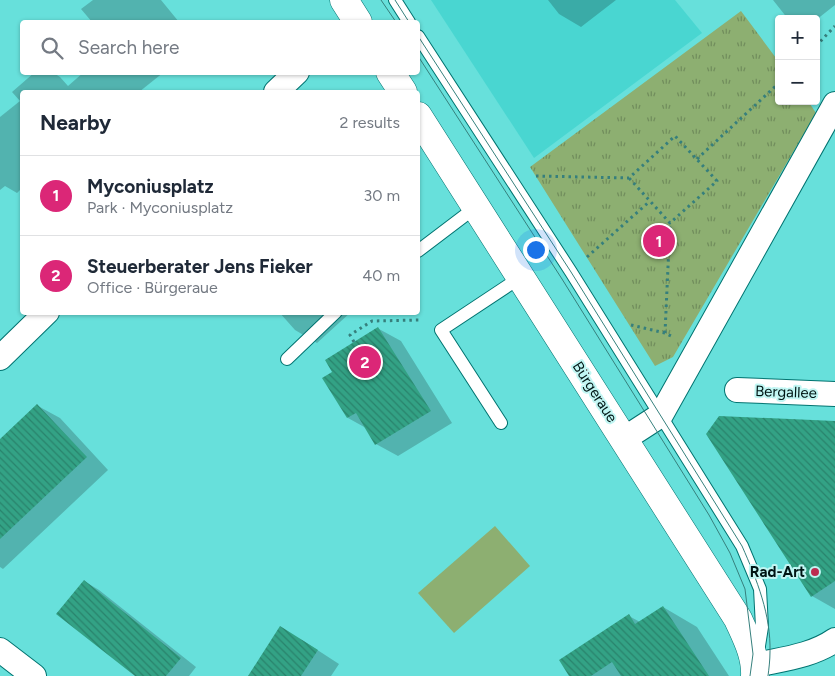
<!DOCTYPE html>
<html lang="en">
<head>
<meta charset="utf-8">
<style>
	:root { --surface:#fff; --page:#f6f6f7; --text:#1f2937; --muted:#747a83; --line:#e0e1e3; --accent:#db2777 }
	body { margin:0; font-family:Figtree,sans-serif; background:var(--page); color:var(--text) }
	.controls { position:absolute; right:15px; top:15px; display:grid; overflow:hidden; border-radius:5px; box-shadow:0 1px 4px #0004 }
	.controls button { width:45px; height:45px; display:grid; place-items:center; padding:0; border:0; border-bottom:1px solid var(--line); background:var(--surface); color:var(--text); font:25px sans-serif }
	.you { position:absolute; left:535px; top:249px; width:18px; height:18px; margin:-12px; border:4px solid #fff; border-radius:50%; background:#1a73e8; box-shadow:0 0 0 8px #1a73e833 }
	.badge { display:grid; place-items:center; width:32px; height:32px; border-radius:50%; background:var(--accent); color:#fff; font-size:16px; font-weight:700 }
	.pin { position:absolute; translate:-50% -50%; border:2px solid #fff; box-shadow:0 1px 5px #0006 }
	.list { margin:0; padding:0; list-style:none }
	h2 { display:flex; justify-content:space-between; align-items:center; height:65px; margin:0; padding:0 20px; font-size:21px }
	h2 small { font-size:16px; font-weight:400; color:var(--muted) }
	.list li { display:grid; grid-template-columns:32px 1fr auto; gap:15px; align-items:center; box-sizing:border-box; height:80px; padding:0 20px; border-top:1px solid var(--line) }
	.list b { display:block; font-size:19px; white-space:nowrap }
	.list p { margin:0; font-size:16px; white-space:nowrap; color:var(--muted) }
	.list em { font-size:16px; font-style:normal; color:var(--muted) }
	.icon { flex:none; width:28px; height:28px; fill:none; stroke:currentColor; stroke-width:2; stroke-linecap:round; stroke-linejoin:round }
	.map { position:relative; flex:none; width:835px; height:676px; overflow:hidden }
	.search { position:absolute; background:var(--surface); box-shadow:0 1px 4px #0004; left:20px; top:20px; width:400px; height:55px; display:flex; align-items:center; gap:12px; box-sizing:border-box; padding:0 18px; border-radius:5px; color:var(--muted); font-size:19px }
	.panel { position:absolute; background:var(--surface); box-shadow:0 1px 4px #0004; left:20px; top:90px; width:400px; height:225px; border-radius:5px }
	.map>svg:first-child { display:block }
	.built { fill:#49d6d1 }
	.green { fill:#8daf71 }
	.park { fill:url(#park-tufts) }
	.shadow { fill:#0003 }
	.building { fill:url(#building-back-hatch) }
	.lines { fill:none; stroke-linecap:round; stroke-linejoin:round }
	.service-casing { stroke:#007370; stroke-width:14 }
	.minor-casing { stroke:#007370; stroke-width:26 }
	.tertiary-casing { stroke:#007370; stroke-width:29 }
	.path { stroke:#367f7c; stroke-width:3; stroke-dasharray:2.5 4; stroke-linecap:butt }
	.service { stroke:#fff; stroke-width:12 }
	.minor { stroke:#fff; stroke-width:24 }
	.tertiary { stroke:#fff; stroke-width:28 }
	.tram { stroke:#36807d; stroke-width:1 }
	.poi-dot { fill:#bd2c51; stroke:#c1f6f3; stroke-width:2 }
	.labels { text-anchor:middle; stroke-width:4; stroke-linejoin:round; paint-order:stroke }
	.street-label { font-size:15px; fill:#001514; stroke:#c1f6f3 }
	.poi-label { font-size:15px; font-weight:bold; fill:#001514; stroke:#c1f6f3; text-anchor:end }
</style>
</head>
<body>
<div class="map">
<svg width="835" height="676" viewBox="0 0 835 676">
	<defs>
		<pattern id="park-tufts" width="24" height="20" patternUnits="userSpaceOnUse" patternTransform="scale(1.25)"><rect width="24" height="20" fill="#8daf71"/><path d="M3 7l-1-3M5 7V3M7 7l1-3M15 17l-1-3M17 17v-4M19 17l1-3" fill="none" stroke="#718d5c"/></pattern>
		<pattern id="building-back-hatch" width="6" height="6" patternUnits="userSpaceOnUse" patternTransform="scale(1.25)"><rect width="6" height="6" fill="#33a285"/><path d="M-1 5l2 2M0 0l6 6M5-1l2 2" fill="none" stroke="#29836c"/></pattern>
	</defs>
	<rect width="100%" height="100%" fill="#67e0db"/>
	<path class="built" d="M431,0H675L702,33L534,158Z"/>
	<path class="green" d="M495,526L530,566L454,633L418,593Z"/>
	<path class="park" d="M741,11L779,62V101H808L816,113L673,357L655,366L530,167Z"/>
	<path class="shadow" d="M93,0H161L179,22H92L81,9Z
		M548,0H616L581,27L559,14Z
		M773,0H835V5L816,20V19H788Z
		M35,72H52L60,77L68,86L84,72H164L139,92H22V188L17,193L5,186L0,190V117L20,101L12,92Z
		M279,312H351L317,343L295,330Z
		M379,329L401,341L452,423L398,456L376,444L366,428L348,418L324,378L334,372Z
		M38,406L60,418L108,470L3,569L0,567V441Z
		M835,422V609L812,596Z
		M84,581L99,590L196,667L189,676H137Z
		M663,607L697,627L729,676H571L629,616L640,622Z
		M302,640L339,664L331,676H249Z"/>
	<path class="building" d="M378,327L431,411L375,445L356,413L347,418L322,378L332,372L325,360Z
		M37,404L87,457L0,539V439Z
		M719,416L835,421V581L811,597L706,434Z
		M84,580L181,658L166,676H135L56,614Z
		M663,606L709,676H621L612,662L591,676H569L559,660L629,614L635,624Z
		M280,626L318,650L301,676H248Z"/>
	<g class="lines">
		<g class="service-casing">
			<path id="service" d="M395,0L409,22
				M418,36L571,272L742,546L760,589L762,627L758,652
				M418,251L476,207
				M287,359L336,312
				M501,423L441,330L521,277"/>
		</g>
		<g class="minor-casing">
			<path id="minor" d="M276,92L297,72
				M0,358L47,312
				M737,390L835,394
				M624,439L661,415L835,104
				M0,650L34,676
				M756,665C783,659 812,656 835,640"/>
		</g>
		<g class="tertiary-casing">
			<path id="tertiary" d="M344,0L358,22
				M390,72L403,92
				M418,116L738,619C746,637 756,655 755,676"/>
		</g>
		<path class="path" d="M816,46L835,26
			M697,159L779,83
			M536,176L629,178L675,136L717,181L670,223L629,178
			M587,257L650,201
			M631,325L665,333L673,337
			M665,333L670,223
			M354,342L350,335L372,321L421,320"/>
		<use href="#service" class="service"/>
		<use href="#minor" class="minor"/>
		<use href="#tertiary" class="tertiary"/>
		<path class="tram" d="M381,0L396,22
			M395,0L409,22
			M418,36L571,272L742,546C757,580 771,615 770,652C770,660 769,668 768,676
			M418,56L562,279L709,515L730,553L745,589L753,654L750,676"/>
	</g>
	<circle class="poi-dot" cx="815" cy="572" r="5"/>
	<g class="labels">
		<g class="street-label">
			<text transform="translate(595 392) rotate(57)" y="5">Bürgeraue</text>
			<text transform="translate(786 392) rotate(2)" y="5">Bergallee</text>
		</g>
		<g class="poi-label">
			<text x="805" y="577">Rad-Art</text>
		</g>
	</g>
</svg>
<div class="controls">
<button>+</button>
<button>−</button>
</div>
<div class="you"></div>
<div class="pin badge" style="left:659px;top:241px">1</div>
<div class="pin badge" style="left:365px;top:362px">2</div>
<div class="search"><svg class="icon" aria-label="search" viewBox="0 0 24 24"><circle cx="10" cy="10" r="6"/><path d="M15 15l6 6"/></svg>Search here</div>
<section class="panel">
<h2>Nearby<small>2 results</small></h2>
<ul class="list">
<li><span class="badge">1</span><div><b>Myconiusplatz</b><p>Park · Myconiusplatz</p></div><em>30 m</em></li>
<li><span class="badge">2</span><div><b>Steuerberater Jens Fieker</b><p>Office · Bürgeraue</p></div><em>40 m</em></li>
</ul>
</section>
</div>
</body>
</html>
